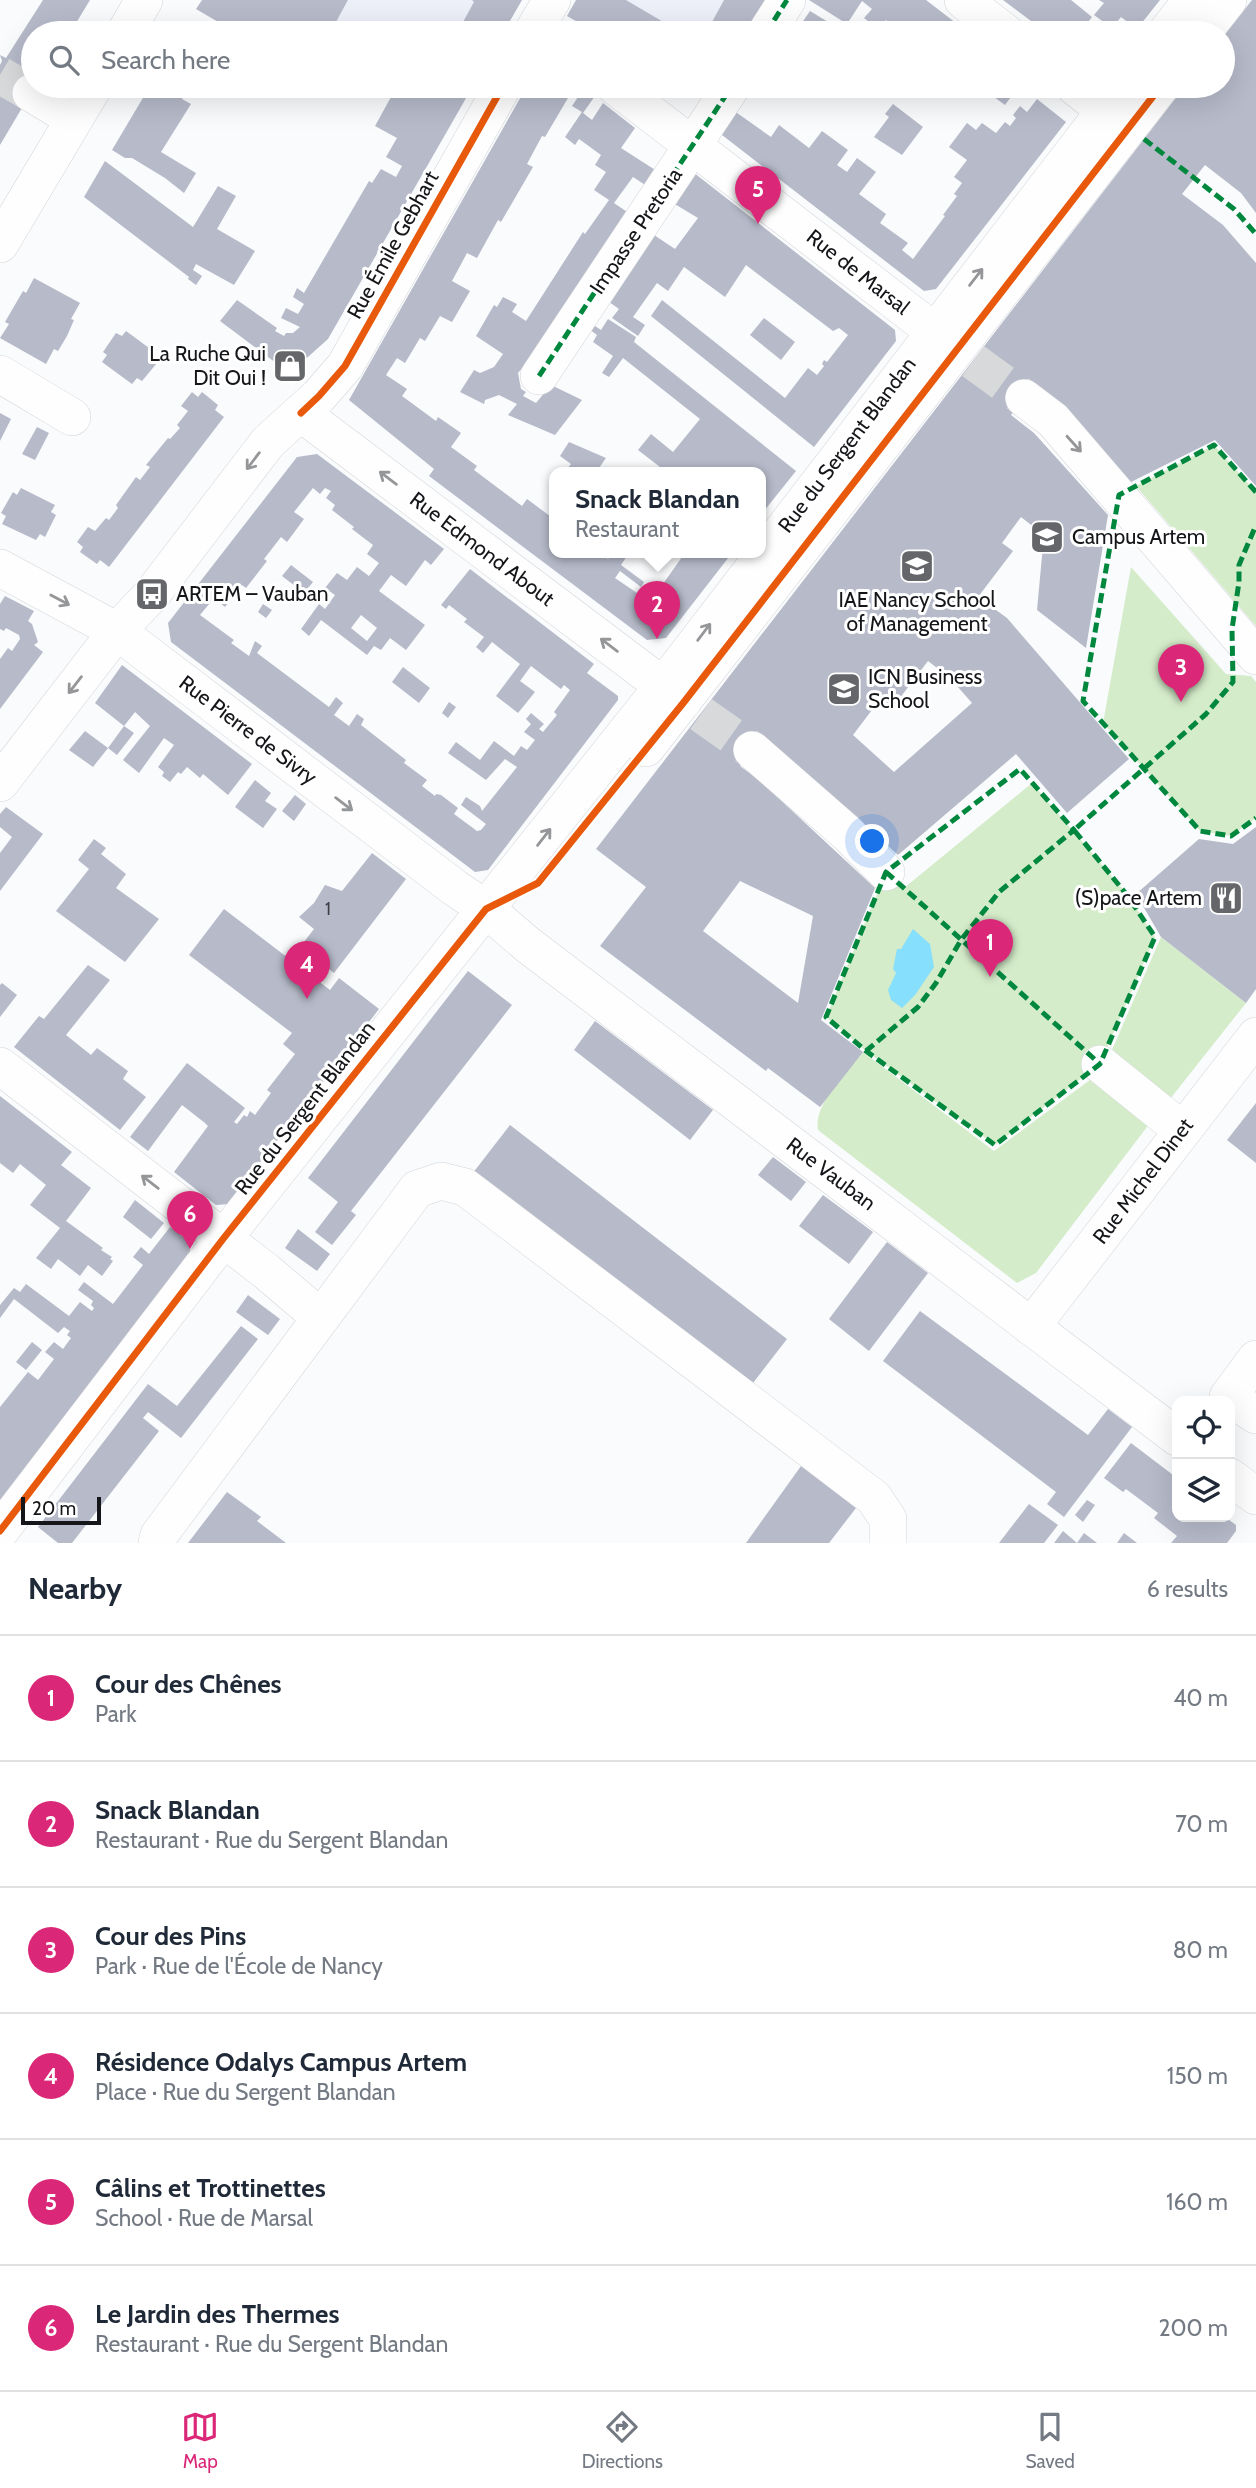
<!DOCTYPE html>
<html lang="en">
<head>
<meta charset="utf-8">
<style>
	:root { --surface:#fff; --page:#f2f2f3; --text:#1f2937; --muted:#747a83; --line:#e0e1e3; --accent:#db2777 }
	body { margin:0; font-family:Cabin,sans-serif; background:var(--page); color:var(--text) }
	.controls { position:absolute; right:21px; bottom:21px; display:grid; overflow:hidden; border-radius:14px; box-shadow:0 7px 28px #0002 }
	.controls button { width:63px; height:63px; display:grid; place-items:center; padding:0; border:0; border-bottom:2px solid var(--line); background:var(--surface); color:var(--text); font:35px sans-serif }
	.scale { position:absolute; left:21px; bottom:18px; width:80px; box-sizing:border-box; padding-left:7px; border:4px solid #151619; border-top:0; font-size:19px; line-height:24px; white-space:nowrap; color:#151619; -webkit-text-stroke:5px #fff; paint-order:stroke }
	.you { position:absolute; left:873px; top:842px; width:24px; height:24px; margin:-18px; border:5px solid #fff; border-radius:50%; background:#1a73e8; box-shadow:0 0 0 10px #1a73e833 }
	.badge { display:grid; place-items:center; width:46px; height:46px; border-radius:50%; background:var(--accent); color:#fff; font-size:23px; font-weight:700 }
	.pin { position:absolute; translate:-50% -58px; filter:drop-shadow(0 2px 4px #0008) }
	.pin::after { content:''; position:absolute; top:37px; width:24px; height:21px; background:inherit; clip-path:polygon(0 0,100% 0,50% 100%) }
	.popup { position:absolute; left:549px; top:467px; width:217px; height:91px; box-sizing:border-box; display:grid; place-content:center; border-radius:14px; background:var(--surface); filter:drop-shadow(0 2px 5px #0005); font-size:23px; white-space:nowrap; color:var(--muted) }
	.popup b { font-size:26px; color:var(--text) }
	.popup::after { content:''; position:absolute; left:50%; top:100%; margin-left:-14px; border:14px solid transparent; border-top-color:var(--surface) }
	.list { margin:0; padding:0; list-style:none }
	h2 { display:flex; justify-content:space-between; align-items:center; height:91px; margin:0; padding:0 28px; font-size:30px }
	h2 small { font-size:23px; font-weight:400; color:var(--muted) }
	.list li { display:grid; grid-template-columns:46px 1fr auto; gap:21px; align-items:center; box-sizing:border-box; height:126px; padding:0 28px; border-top:2px solid var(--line) }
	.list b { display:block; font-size:26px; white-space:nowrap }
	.list p { margin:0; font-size:23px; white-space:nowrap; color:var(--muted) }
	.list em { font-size:23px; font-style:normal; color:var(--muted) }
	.icon { flex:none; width:38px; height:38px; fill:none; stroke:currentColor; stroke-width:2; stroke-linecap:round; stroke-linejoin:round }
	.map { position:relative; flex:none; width:1256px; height:1543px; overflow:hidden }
	.search { position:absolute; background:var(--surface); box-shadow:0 7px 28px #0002; left:21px; right:21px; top:21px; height:77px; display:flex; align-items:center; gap:18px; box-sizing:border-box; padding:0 24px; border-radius:38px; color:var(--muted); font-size:26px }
	.sheet { height:847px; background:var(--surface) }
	nav { display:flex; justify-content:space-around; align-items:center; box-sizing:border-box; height:98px; border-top:2px solid var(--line); background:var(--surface); font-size:19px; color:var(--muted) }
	nav a { display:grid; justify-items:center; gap:4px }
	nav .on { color:var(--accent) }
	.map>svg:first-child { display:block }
	.built { fill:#edf0f9 }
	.green { fill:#d5ecca }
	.water { fill:#86dffc }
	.building { fill:#b6bac9; fill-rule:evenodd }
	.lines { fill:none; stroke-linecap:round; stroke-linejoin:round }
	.minor-tunnel { stroke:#d7d9db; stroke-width:37; stroke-dasharray:37 18; stroke-linecap:butt }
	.minor-casing { stroke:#d3d5d7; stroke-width:38 }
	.minor { stroke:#fefeff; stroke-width:37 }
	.quiet { stroke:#00873e; stroke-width:5; stroke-dasharray:10 5; stroke-linecap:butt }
	.cycleway-casing { stroke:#fff; stroke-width:11 }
	.cycleway { stroke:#e8590c; stroke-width:7 }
	.oneway { stroke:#959698 }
	.labels { text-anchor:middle; stroke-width:6; stroke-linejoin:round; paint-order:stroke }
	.number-label { font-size:18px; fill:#3d3f45 }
	.street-label { font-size:21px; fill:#151619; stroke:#fff }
	.poi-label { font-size:21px; fill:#151619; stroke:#fff; text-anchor:start }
</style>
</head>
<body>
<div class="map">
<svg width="1256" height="1543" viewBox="0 0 1256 1543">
	<rect width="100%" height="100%" fill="#f9fbfd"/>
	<path class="built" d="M348,0H522L503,33H330Z
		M576,0H768L748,33H597L567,16Z"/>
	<path class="green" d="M1214,445L1256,492V626L1136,486Z
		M1131,567L1226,674L1251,676L1256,682V818L1231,836L1200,831L1103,723Z
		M1032,783L1127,894L1155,937L1100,1064L995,1145L866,1051L826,1017L886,872L904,888Z
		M1161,937L1246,1003L1166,1104L1108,1059Z
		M863,1052L994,1151L1098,1074L1153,1119L1036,1273L1017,1283L818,1130C813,1104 847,1072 863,1052Z"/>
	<path class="water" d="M913,929L930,944L934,967L915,995L902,1008L891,1000L888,990L896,973L893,969L897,949H901Z"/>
	<path class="building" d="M43,0H90L70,33H33V86H35L0,145V65L2,61L0,55L6,58Z
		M202,0H348L330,33H237L196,9Z
		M472,0H522L503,33H457L474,2Z
		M576,0H626L682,33L688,24L705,33H597L567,16Z
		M724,0H768L748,33H706Z
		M809,0H926L969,33H904L886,20L879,30L864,18L872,9L862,1L847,24Z
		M1003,0H1071L1092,17L1085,26L1095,33H1047Z
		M1099,0H1160L1137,29L1121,17L1112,28L1118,33H1097L1105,23L1094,15L1104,3Z
		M1252,0H1256V213L1241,193L1205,165L1182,194L1223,225L1256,263V486L1215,440L1131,482L1062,408L1033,386L1011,415L1034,433L1108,515L1086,648L1037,610L1044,535L1021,517L1002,543L1013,551L978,597L1007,618L1129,759L1067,813L1016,754L898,855L818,783L762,738L740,766L759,780L875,888L821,1020L863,1052L820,1107L768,1068L766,1071L600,946L646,887L596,849L1185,86H1223V37ZM928,661L950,678L972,703L894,772L853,735L881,698L893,707ZM740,881L813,916L798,1003L703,931Z
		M810,11L833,25L827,33H795Z
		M150,86H206L200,96L188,89L182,99L191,104L161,152L196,173L184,193L165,178L132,158H125L112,150Z
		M372,86H473L328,339L299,365L280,366L220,321L237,300L277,328L275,331L284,336L286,333H293L300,327L281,318L286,308L298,314L304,304L293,297L297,288L304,293L369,181L372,183L381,169L396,177L402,166L386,157L397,138L375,126L391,97Z
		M527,86H547L568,98L545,137L542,136L527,164L533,167L501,222L498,220L477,258L467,253L452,281L470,291L452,322L440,316L425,341L420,338L405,363L397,358L386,375L407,389L402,396L436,421L438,417L461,433L451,447L477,466L474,470L522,506L527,499L554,519V553H601L608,559L613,553H629L621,565L644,582L641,587L620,571L615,578L637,593L639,591L651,601L682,557L677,553H732L666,638L647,640L433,479L429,476L434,469L349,400Z
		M673,86H718L710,98L698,90L690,94L673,92Z
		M979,86H1019L1005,105Z
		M584,88L595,96L583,113L592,120L603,103L635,128L621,148L663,175L653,190L633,177L614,203L636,218L532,372L523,367L518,373L521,389L526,392L523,396L536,403L551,385L582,400L555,435L508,415L517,404L499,395L485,400L484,404L460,392L474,370L480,373L494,367L503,354L476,336L494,305L497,307L503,297L517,304L512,312L526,321L583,232L585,234L609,200L594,190L606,172L595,165L601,155L579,139L575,145L565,137L582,112L572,106Z
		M1037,99L1066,122L936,289L924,291L713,128L730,108L771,137L779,125L809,148L822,131L848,150L837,165L847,172L857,158L876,172L859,194L886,214L880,223L908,243L902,250L913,259L945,216L943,215L957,196L954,194L962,183L954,177L967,160L949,147L967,123L976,130L982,123L996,133L1005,122L1010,126L1016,118L1013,115L1020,106L1027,112Z
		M893,104L923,127L902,155L874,137L889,117L885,114Z
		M105,161L193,227L218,186L236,196L217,229L255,251L234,285L196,264L193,270L202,276L196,285L188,279L189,277L84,197Z
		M689,169L895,330L896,341L814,447L651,316L662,300L785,398L808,368L817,375L824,366L822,364L824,360L827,362L848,335L839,328L833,331L746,265L725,297L684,267L668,291L657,283L633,317L645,325L638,336L612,318L619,309L605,299L648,231L675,249L698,218L668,200Z
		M34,278L80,303L71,319L74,320L67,336L58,351L54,349L46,364L0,338L9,324L5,322L23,291L26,293Z
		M764,318L795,342L781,360L750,335Z
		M608,319L636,337L634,342L796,471L760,516V473H672L660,467L638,450L651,434L673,452L700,419L623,358L609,377L602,373L613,356L593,342L597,335L589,329L592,324L601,330Z
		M126,331L156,353L152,359L157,363L142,381L137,378L132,384L102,362L107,355L103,352L116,333L122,336Z
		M192,392L198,397L202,392L218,405L215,410L224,417L109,567L100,560L97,564L80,552L83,547L77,542L88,527L95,531L106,518L109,520L118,508L116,505L136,477L140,480L150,467L146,465L168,438L170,439L180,428L177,425L188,411L181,406Z
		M0,413L11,419L0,441Z
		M37,427L49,433L35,460L22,454Z
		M569,442L606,458L597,471L600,473H564L571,464L560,456Z
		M317,454L444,549L431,565L425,560L406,586L391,575L379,591L425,625L406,650L390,638L381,650L374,646L367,655L321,620L309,636L301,629L319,604L325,609L335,595L325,588L337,573L347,580L357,567L369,576L379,563L367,554L373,545L352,529L354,527L332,510L335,505L326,498L331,491L325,488L320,494L313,488L294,512L304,519L287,542L281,537L264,559L267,561L246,588L242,585L225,607L214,598L200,615L234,640L231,643L249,656L255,641L262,646L257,653L329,707L336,697L343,703L334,715L349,726L357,714L364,719L361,725L406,760L404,763L427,780L422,786L435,796L436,794L441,795L458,808L454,814L477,831L481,830L486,824L461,805L466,797L480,806L482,811L517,767L505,759L486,780L448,753L456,742L480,760L494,741L514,756L521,746L527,750L535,740L524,732L531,724L526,719L531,713L544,724L539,729L543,732L557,715L554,712L570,690L564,685L561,689L531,666L520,681L535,692L518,713L496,696L520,664L492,642L483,653L476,647L484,637L464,622L467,619L449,605L446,609L441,605L470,569L594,664L587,673L618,696V700L488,870L475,872L171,642L168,623L297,457ZM361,615L377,628L367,641L351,628Z
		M21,488L55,505L51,512L56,515L45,537L40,534L36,540L2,524L6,516L1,513L13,492L17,495Z
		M291,565L313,582L304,593L282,576Z
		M5,596L34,611L28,621L32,624L38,642L34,645L43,652L0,709V659L8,648L12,651L20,639L19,635L6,628L4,631L0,629V604Z
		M263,604L272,610L266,618L258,612Z
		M122,665L252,764L228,795L203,774L200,778L187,767L181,774L178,772L170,782L162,776L164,772L158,767L174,745L164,738L139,773L123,760L150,726L135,712L124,726L95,703Z
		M403,667L430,688L419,703L392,682Z
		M449,702L456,707L448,718L442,713Z
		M124,726L134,733L117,755L108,748Z
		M85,731L108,748L93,767L69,750Z
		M255,780L271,793L265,801L277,809L263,828L235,807Z
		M295,795L306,804L294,821L282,811Z
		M6,807L43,834L0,891V853L12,837L0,827V814Z
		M1256,827V989L1246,1003L1161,937L1136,894L1199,839L1233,844Z
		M94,839L106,848L101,854L126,874L116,888L159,919L125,962L56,911L89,869L78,860Z
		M372,853L406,879L334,973L300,947L314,929L299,917L314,903L325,885L342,891Z
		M224,909L330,990L339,978L379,1009L229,1204L216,1205L174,1172L208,1126L205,1123L182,1105L148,1151L130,1137L187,1063L245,1108L234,1122L237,1124L244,1115L247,1117L250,1111L255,1115L271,1093L267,1090L295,1054L283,1044L292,1033L189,955Z
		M88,965L110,980L66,1035L91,1055L97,1048L128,1071L123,1079L146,1097L120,1130L14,1047L39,1016L44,1019Z
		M468,971L512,1005L351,1211L356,1215L332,1245L315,1232L338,1202L308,1178Z
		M2,983L17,995L0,1017V985Z
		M595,1021L713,1110L690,1140L574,1050Z
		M0,1096L72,1152L61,1165L91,1188L66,1221L103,1248L101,1250L112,1257L110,1259L113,1261L102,1276L88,1265L80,1276L58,1259L51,1269L36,1258L60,1228L30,1205L46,1185L20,1164L13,1173L0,1163Z
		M1256,1103V1163L1227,1140Z
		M510,1125L787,1339L746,1392L469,1178Z
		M773,1157L806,1182L791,1201L758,1175Z
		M823,1195L873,1232L849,1264L799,1226Z
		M135,1200L164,1223L151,1239L123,1217Z
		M170,1227L190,1242V1255L0,1500V1407L28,1372L38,1380L54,1359L45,1352L54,1342L63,1349L71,1338L67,1335L70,1331L64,1327L58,1333L14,1299L0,1318V1305L14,1288L20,1292L26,1284L69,1316L80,1302L92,1311L94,1308L91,1305L93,1301L78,1290L84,1282L113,1304L143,1265L133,1257L141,1247L149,1254Z
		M298,1229L330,1254L317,1271L285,1248Z
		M887,1242L928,1273L869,1351L829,1319Z
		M248,1295L280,1319L268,1335L236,1312Z
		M920,1311L1088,1435L1108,1409L1132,1427L1064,1517L1047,1504L1056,1492L883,1361Z
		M241,1326L258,1339L181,1438L148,1412L143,1418L159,1431L72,1543H58L38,1527L148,1384L177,1406Z
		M32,1342L42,1350L26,1370L16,1362Z
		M1131,1443L1177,1478V1517H1225L1236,1525V1531L1227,1543H1171L1177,1536L1154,1518L1158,1513L1126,1489L1123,1492L1104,1478Z
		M801,1466L856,1508L829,1543H746Z
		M227,1492L261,1517L257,1521L286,1543H188Z
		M1087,1500L1095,1505L1083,1522L1075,1515Z
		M1029,1504L1058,1525L1044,1543H999Z
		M1063,1531L1077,1543L1084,1533L1097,1543H1054Z
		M1124,1533L1137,1543H1117Z"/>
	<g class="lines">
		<path class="minor-tunnel" d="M0,75L31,93
			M973,361L1024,398
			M701,714L752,750"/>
		<g class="minor-casing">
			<path id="minor" d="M963,0L1006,33
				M125,33L144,0
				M532,33L552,0
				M766,33L787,0
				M1166,33L1192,0
				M1202,33L1228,0
				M615,86L952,345
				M1074,86L1125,126
				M31,93L74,119
				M0,244L94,86
				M0,374L72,417
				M539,376L732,86
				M1024,398L1053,420L1256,656
				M301,413L683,701
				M0,568L117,631L455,888L486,909L528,945L1177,1437
				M646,748L1161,86
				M752,750L847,833L886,872
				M0,783L117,631L152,594L268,442L319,396L345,366L503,86
				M1100,1064L1182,1130
				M0,1066L267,1272L321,1318
				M1031,1327L1256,1036
				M1256,1359L1228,1397L1256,1415
				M1230,1477L1256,1496
				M0,1531L223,1239L663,686L1124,86
				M157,1543L159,1535L417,1189L441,1181L465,1187L874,1498L888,1519V1543"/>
		</g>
		<use href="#minor" class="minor"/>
		<path class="quiet" d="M766,33L787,0
			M1144,139L1234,209L1256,234
			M539,376L732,86
			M1256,492L1214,445L1119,495L1083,701L1200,831L1231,836L1256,818
			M886,872L1100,1064
			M866,1051L918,1007L936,983L961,940L999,892L1074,830L1020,769L886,872L826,1017L866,1051L995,1145L1100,1064L1155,937L1127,895L1074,830L1206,714L1233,682L1232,629L1239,582V565L1256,525"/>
		<g class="cycleway-casing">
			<path id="cycleway" d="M301,413L319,396L345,366L503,86
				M0,1531L223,1239L486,909L538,883L684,702L1161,86"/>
		</g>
		<use href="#cycleway" class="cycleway"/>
	</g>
	<defs><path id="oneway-shaft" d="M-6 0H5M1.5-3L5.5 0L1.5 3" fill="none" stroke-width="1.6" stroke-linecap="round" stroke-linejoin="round" transform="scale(1.75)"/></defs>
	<g class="oneway">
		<use href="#oneway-shaft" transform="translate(976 277) rotate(-52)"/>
		<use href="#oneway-shaft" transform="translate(1074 444) rotate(48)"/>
		<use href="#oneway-shaft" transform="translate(253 461) rotate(127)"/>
		<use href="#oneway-shaft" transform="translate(388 478) rotate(-143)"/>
		<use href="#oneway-shaft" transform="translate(60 600) rotate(28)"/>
		<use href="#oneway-shaft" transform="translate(704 632) rotate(-53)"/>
		<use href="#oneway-shaft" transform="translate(609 645) rotate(-143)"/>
		<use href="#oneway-shaft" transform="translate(75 685) rotate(128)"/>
		<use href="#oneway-shaft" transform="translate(344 804) rotate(37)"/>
		<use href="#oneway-shaft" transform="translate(544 837) rotate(-52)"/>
		<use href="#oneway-shaft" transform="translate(150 1182) rotate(-142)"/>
	</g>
	<defs>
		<g id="shop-square" transform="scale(1.75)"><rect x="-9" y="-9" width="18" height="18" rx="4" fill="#656669" stroke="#fff"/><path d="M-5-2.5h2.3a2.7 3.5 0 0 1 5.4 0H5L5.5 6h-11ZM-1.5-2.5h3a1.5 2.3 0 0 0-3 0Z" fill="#fff"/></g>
		<g id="university-square" transform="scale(1.75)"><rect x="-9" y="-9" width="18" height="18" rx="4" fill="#656669" stroke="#fff"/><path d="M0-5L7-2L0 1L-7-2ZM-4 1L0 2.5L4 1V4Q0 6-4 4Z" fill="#fff"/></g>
		<g id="bus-square" transform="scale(1.75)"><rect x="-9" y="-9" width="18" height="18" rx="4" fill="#656669" stroke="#fff"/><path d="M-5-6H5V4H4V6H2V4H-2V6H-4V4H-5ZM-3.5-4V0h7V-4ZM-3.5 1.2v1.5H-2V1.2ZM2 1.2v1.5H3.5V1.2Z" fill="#fff"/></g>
		<g id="restaurant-square" transform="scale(1.75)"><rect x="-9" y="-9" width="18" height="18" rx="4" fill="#656669" stroke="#fff"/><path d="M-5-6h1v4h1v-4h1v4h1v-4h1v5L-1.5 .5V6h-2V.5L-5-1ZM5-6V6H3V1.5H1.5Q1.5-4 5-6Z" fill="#fff"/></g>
	</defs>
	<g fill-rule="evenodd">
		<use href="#shop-square" x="290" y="366"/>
		<use href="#university-square" x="1047" y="537"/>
		<use href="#university-square" x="917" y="566"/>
		<use href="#bus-square" x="152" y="594"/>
		<use href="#university-square" x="844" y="689"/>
		<use href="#restaurant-square" x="1226" y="898"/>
	</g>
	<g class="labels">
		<g class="number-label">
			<text x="328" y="915">1</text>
		</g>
		<g class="street-label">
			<text transform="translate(636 231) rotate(-56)" y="7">Impasse Pretoria</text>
			<text transform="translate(393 245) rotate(-61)" y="7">Rue Émile Gebhart</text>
			<text transform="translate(858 272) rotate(38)" y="7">Rue de Marsal</text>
			<text transform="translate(847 445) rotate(-53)" y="7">Rue du Sergent Blandan</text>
			<text transform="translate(482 549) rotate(37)" y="7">Rue Edmond About</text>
			<text transform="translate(248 730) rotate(37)" y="7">Rue Pierre de Sivry</text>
			<text transform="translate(305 1108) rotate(-52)" y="7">Rue du Sergent Blandan</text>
			<text transform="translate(831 1174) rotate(37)" y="7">Rue Vauban</text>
			<text transform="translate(1143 1181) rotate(-53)" y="7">Rue Michel Dinet</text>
		</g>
		<g class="poi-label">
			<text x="266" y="361" text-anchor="end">La Ruche Qui<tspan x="266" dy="24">Dit Oui !</tspan></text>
			<text x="1072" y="544">Campus Artem</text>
			<text x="176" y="601">ARTEM – Vauban</text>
			<text x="917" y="607" text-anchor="middle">IAE Nancy School<tspan x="917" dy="24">of Management</tspan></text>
			<text x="868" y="684">ICN Business<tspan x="868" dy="24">School</tspan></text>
			<text x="1202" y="905" text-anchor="end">(S)pace Artem</text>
		</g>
	</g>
</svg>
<div class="controls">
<button><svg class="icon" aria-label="locate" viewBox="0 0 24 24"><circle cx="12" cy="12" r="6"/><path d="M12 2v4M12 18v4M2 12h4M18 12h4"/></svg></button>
<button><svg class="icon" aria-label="layers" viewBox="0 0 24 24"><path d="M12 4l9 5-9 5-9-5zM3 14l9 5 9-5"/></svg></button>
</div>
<div class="scale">20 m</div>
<div class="you"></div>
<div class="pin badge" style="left:990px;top:977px">1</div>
<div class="pin badge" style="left:657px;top:639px">2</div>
<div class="popup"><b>Snack Blandan</b>Restaurant</div>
<div class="pin badge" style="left:1181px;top:702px">3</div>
<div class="pin badge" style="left:307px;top:999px">4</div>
<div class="pin badge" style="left:758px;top:224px">5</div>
<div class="pin badge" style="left:190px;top:1249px">6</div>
<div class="search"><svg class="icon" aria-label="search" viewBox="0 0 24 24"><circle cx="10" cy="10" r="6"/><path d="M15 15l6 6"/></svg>Search here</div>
</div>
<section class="sheet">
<h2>Nearby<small>6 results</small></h2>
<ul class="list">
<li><span class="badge">1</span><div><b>Cour des Chênes</b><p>Park</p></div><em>40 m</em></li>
<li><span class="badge">2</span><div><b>Snack Blandan</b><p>Restaurant · Rue du Sergent Blandan</p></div><em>70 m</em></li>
<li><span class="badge">3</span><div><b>Cour des Pins</b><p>Park · Rue de l'École de Nancy</p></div><em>80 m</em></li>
<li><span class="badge">4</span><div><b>Résidence Odalys Campus Artem</b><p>Place · Rue du Sergent Blandan</p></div><em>150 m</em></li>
<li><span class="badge">5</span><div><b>Câlins et Trottinettes</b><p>School · Rue de Marsal</p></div><em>160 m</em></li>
<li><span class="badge">6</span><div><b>Le Jardin des Thermes</b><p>Restaurant · Rue du Sergent Blandan</p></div><em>200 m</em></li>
</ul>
</section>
<nav>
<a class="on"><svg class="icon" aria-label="map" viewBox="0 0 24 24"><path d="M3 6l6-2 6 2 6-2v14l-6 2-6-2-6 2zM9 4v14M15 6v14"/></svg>Map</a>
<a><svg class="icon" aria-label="directions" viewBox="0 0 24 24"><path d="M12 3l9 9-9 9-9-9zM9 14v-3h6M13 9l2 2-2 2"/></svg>Directions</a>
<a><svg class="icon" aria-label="saved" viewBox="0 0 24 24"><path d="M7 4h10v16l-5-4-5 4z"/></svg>Saved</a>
</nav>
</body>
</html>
